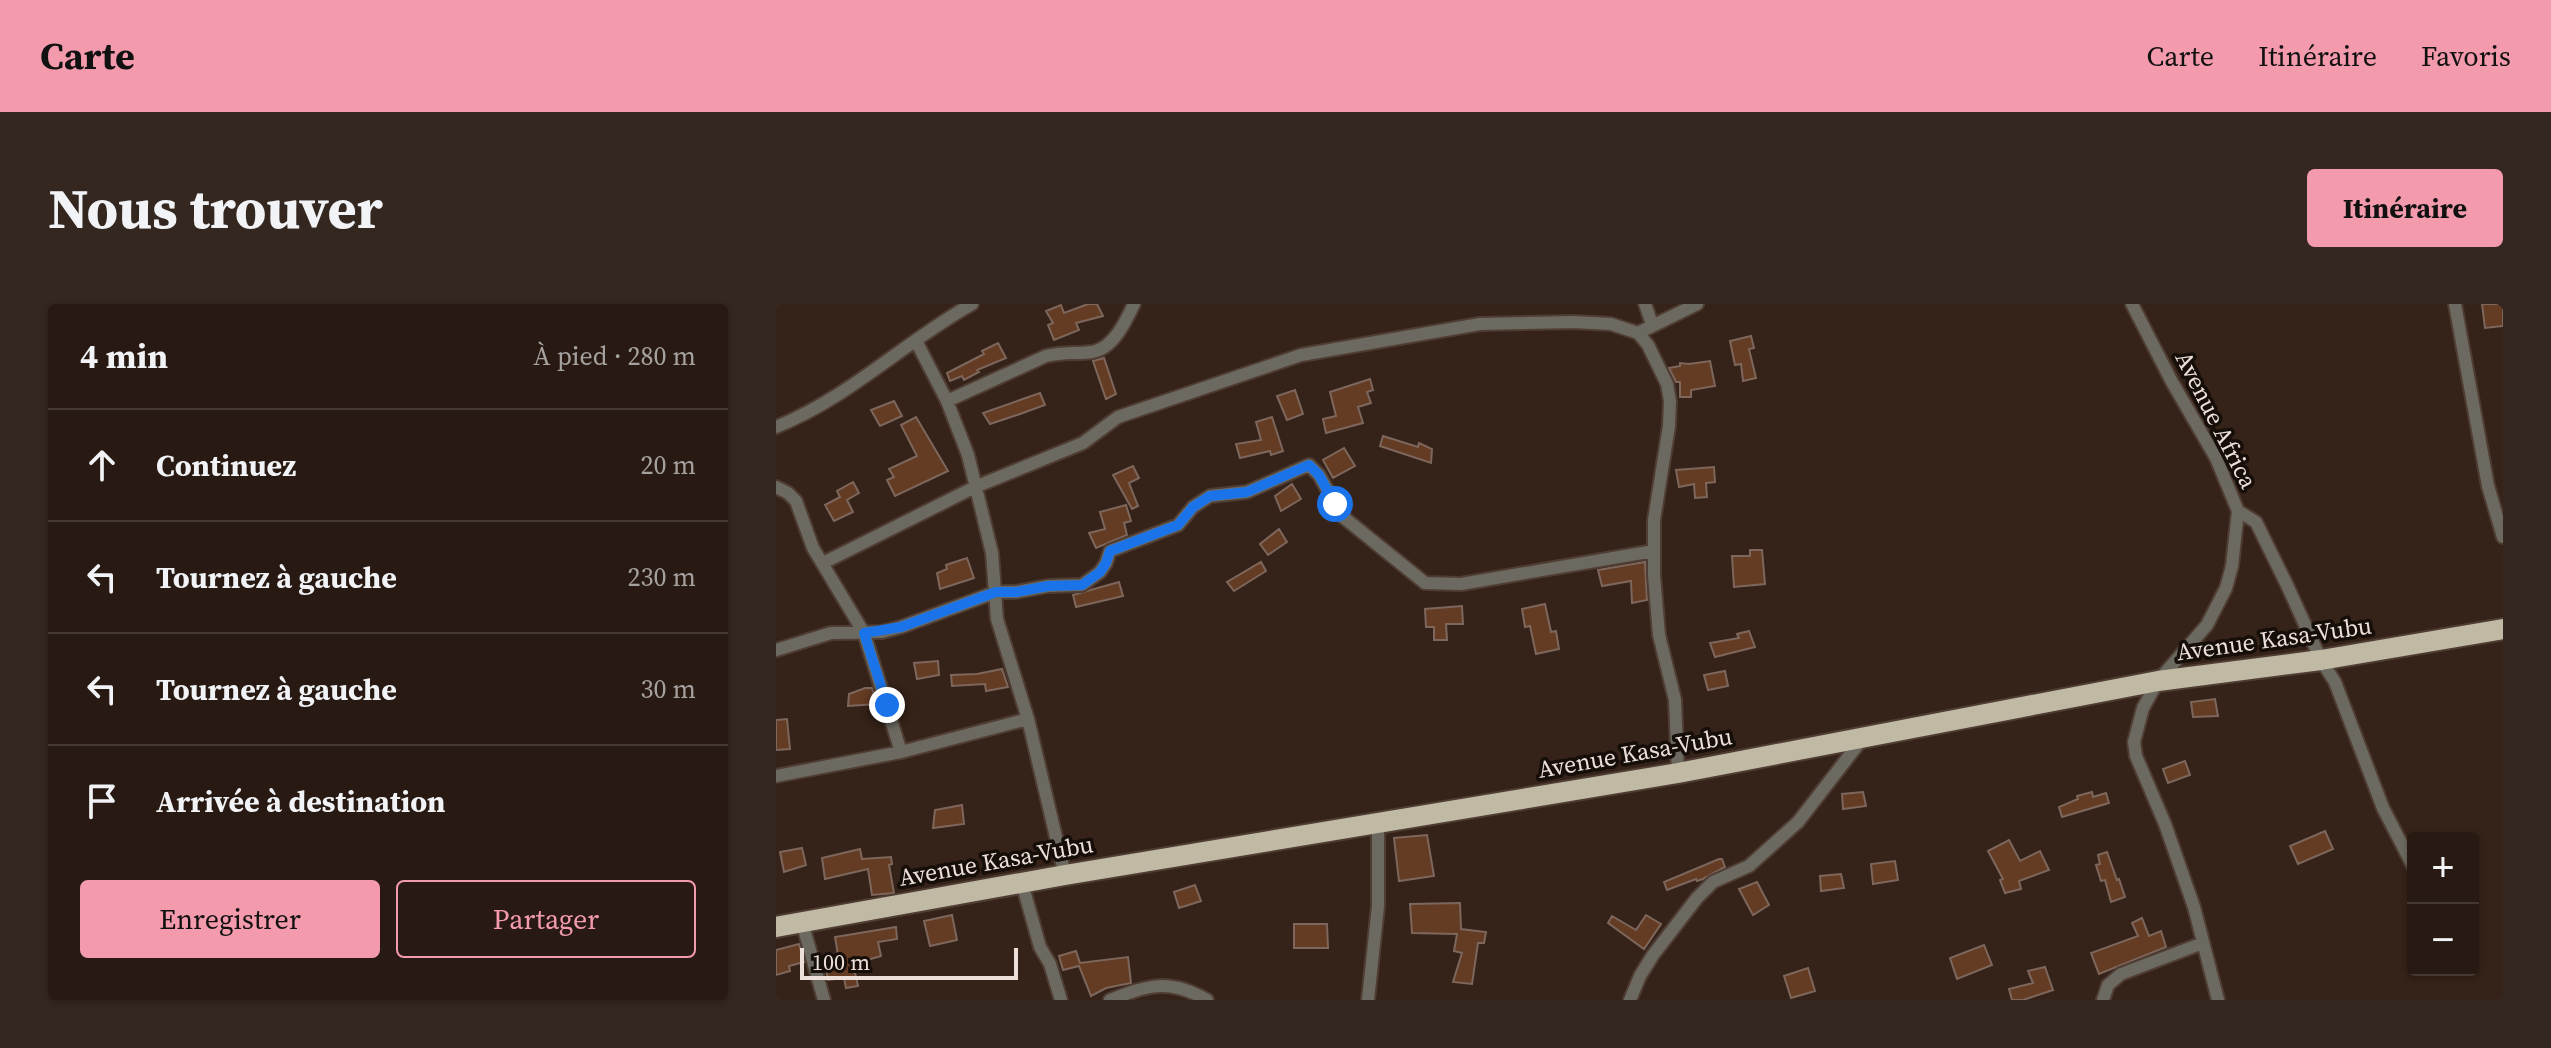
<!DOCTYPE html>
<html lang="fr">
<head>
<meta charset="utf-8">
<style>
	:root { --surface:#281a12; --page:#342720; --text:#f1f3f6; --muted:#a5a19f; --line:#443832; --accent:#f39aac }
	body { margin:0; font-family:"Source Serif 4",serif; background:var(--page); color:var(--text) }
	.controls { position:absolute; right:24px; bottom:24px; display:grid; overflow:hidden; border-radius:8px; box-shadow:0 2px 6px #0004 }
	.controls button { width:72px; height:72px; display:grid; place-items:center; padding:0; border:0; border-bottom:2px solid var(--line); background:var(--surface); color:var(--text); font:40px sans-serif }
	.scale { position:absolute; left:24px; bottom:20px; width:218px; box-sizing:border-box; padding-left:8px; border:4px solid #ede0da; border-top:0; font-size:22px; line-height:28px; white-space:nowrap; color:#ede0da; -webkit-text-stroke:6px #160e09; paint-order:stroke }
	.stop { position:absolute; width:24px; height:24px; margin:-18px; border:6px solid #1a73e8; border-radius:50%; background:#fff }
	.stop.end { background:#1a73e8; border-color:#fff; box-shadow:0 2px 8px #0008 }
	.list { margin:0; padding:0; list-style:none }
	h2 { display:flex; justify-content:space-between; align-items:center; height:104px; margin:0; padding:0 32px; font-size:34px }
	h2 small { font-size:26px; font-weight:400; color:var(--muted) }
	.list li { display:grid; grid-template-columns:52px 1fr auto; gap:24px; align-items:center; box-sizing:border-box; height:112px; padding:0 32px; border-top:2px solid var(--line) }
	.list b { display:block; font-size:30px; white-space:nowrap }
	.list em { font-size:26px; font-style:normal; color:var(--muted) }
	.actions { display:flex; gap:16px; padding:24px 32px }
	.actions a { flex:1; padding:18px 0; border:2px solid var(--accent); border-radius:8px; text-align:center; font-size:28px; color:var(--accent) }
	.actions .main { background:var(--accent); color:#111 }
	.icon { flex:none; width:44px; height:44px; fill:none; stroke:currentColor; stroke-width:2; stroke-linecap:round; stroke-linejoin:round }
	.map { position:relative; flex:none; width:1727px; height:696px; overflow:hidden; border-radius:8px }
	header { display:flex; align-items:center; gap:48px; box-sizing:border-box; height:112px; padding:0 40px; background:var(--accent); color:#111 }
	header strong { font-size:38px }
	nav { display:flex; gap:44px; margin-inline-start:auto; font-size:28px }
	.intro { display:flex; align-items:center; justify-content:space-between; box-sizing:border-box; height:192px; padding:0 48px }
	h1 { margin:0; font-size:56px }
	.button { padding:20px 36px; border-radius:8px; background:var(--accent); color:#111; font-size:28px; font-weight:700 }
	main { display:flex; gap:48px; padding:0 48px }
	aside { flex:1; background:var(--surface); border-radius:8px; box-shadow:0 2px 6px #0004 }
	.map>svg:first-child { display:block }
	.building { fill:#643b23; stroke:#7d675c; stroke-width:2 }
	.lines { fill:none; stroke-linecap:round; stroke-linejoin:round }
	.minor-casing { stroke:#4f3d33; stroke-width:16 }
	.trunk-casing { stroke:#4f3d33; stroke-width:24 }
	.minor { stroke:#6c6a60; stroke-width:12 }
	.trunk { stroke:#c0baa4; stroke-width:20 }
	.route { stroke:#1a73e8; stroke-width:10 }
	.labels { text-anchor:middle; stroke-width:7; stroke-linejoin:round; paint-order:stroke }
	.street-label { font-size:24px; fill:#ede0da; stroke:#160e09 }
</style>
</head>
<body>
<header>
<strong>Carte</strong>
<nav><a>Carte</a><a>Itinéraire</a><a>Favoris</a></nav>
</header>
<div class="intro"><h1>Nous trouver</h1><a class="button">Itinéraire</a></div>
<main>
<aside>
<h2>4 min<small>À pied · 280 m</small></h2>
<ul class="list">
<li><svg class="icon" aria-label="ahead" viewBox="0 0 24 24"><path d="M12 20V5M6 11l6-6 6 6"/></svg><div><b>Continuez</b></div><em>20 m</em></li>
<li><svg class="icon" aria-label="left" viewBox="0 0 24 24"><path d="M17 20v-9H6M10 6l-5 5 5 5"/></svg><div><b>Tournez à gauche</b></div><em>230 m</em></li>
<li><svg class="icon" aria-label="left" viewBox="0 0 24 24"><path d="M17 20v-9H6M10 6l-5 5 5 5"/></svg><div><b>Tournez à gauche</b></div><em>30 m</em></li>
<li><svg class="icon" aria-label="arrive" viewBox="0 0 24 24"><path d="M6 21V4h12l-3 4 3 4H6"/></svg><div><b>Arrivée à destination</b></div></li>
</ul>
<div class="actions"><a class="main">Enregistrer</a><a>Partager</a></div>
</aside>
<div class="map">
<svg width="1727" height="696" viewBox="0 0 1727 696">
	<rect width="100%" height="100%" fill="#352218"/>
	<path class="building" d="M312,0H321L327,12L300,19L303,26L278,36L272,21L277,19L270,7L285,1L288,9Z
		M1706,0H1727V22L1709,24Z
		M975,32L978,44L973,45L980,74L967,77L965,60L959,61L954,37Z
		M222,39L230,54L201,66L203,68L188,76L186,72L174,77L171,69L208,50L206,47Z
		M328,54L340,90L330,95L317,57Z
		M934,57L939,82L915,86V93H904V78H900L893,64L904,62V59L913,60Z
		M594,75L597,86L591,88L595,99L582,103L587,119L550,129L547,115L560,112L554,88Z
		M519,86L527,110L511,116L501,92Z
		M264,89L269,101L244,110L214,120L207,109Z
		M118,97L126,112L104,122L95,106Z
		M140,113L172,167L119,192L111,176L118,173L113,165L141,152L125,121Z
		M496,113L507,147L495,151L494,147L464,154L460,140L485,136L480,118Z
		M607,132L642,143L643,139L656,145L655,159L604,142Z
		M568,144L579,162L557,174L547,156Z
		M357,162L363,174L353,179L362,202L356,205L337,171Z
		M938,163L939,178L930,179L931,193L919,194L918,180L903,183L900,166Z
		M77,178L83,189L71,196L77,208L58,217L49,201L64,193L61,187Z
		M516,180L525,195L505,207L499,192Z
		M350,201L355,217L348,219L351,231L320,244L313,229L329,225L324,208Z
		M503,225L511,238L492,251L484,240Z
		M974,246H986L989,280L958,283L956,252H974Z
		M191,254L198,274L164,285L161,269L171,265L170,261Z
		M485,258L490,267L458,287L451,278Z
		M869,258L871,296L856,299L855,277L826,282L822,266Z
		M343,278L347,292L300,303L297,291Z
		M769,300L775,328L780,327L783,345L760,350L754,322L749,323L746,305Z
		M686,302L687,320H670L671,336H658V323H650L649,305Z
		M973,327L979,343L939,353L934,339L963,334L961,330Z
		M162,357L163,371L141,375L138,359Z
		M226,365L232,383L210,387L209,380L176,382L175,371L201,370Z
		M949,367L952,382L932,386L928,371Z
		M89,384H96L101,400L72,402L73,390Z
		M1439,395L1442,412L1417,413L1415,398Z
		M11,415L14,445L0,446V416Z
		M1409,457L1414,471L1392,479L1387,465Z
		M1087,488L1090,502L1067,505L1066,490Z
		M1316,488L1317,493L1330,489L1333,499L1286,513L1283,503L1302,495L1301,492Z
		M186,501L188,520L157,524L159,506Z
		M1549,527L1557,545L1522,560L1514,542Z
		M651,531L658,572L623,577L618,534Z
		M1233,536L1244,557L1264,547L1273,566L1243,577L1245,585L1229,589L1224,576L1227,575L1212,547Z
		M26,544L30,561L8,568L4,548Z
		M84,545L86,555L115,553L116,560L113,561L118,589L96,591L92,565L49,575L46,554Z
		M1331,548L1341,576L1343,575L1349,593L1335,598L1329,576L1325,577L1320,561L1324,560L1322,551Z
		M943,555H946L949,563L927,575L921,577L920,575L891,586L888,578Z
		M1119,557L1122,576L1097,580L1095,560Z
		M1065,570L1068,584L1045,587L1044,572Z
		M981,578L993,601L977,611L963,585Z
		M419,581L425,597L403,604L398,588Z
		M684,599L685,625L710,628L708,639H702L696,680L677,678L686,649L678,647L681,630L636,629L634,600Z
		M176,611L181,636L154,642L148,617Z
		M870,611L885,620L868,645L832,619L836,612L860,626Z
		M1366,614L1373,632L1385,627L1390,643L1323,670L1315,649L1362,632L1356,619Z
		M518,620H551L552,644H518Z
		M120,623L121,635L102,638L105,652L77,660L82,682L70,684L68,674L52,676L49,659L63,657L59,633Z
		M23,640L28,658L13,662L14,667L0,671V646Z
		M1208,641L1216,661L1181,675L1174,654Z
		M300,647L304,659L352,653L355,679L330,684L315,692L303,662L287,666L283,652Z
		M1269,663L1277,686L1247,696H1236L1233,685L1257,679L1252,667Z
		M1032,664L1039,687L1015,694L1008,672Z"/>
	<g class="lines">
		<g class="minor-casing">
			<path id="minor" d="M869,0L876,20
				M1356,0L1396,78L1440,154L1462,207L1456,262L1450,284L1431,321L1382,377L1367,404L1358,438L1360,452L1389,520L1418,603L1442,696
				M1679,0L1712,182L1727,233
				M862,29L921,0
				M140,37L171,97L192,151L216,249L221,315L252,415L289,571
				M171,97L270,52C286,48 300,50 316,48C337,45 350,17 358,0
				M0,123C74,93 128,38 196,0
				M0,183L12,189L20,197L37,244L88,329L125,448
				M1462,207L1480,218L1511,281L1545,356L1559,378L1607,504L1637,562
				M47,259L199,183L307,139L342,113L525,51L704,20L798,18L835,20L862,29L872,41L891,80L894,97L893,122L878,216V271L883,331L899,396L902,469
				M0,346L55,329L106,328L125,323L220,288H240L272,282L306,281L324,268L330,259L334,247L402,221L417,203L434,192L471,188L533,161L543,171L566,212L649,279L685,280L878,247
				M0,472L125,448L252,415
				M246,579L264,643L274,660L285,696
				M26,618L48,696
				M334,696C373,681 393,674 431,696
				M592,696L602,602V519
				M854,696L864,672L877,651L921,594L937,578L973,562L1022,518L1087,434
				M1327,696L1332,681L1345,670L1427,639"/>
		</g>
		<g class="trunk-casing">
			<path id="trunk" d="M0,623L289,571L902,469L1382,377L1545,356L1727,325"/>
		</g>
		<use href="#minor" class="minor"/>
		<use href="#trunk" class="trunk"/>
	</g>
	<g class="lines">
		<path class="route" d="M111,401L88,329L125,323L220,288H240L272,282L306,281L324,268L330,259L334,247L402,221L417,203L434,192L471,188L533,161L543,171L559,200"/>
	</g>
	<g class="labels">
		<g class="street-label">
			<text transform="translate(1440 116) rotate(63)" y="8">Avenue Africa</text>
			<text transform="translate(1498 335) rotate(-8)" y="8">Avenue Kasa-Vubu</text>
			<text transform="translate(859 449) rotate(-10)" y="8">Avenue Kasa-Vubu</text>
			<text transform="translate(220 557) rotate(-10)" y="8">Avenue Kasa-Vubu</text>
		</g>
	</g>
</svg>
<div class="controls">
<button>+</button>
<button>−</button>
</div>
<div class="scale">100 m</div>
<div class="stop" style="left:559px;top:200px"></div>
<div class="stop end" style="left:111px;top:401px"></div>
</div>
</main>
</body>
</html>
